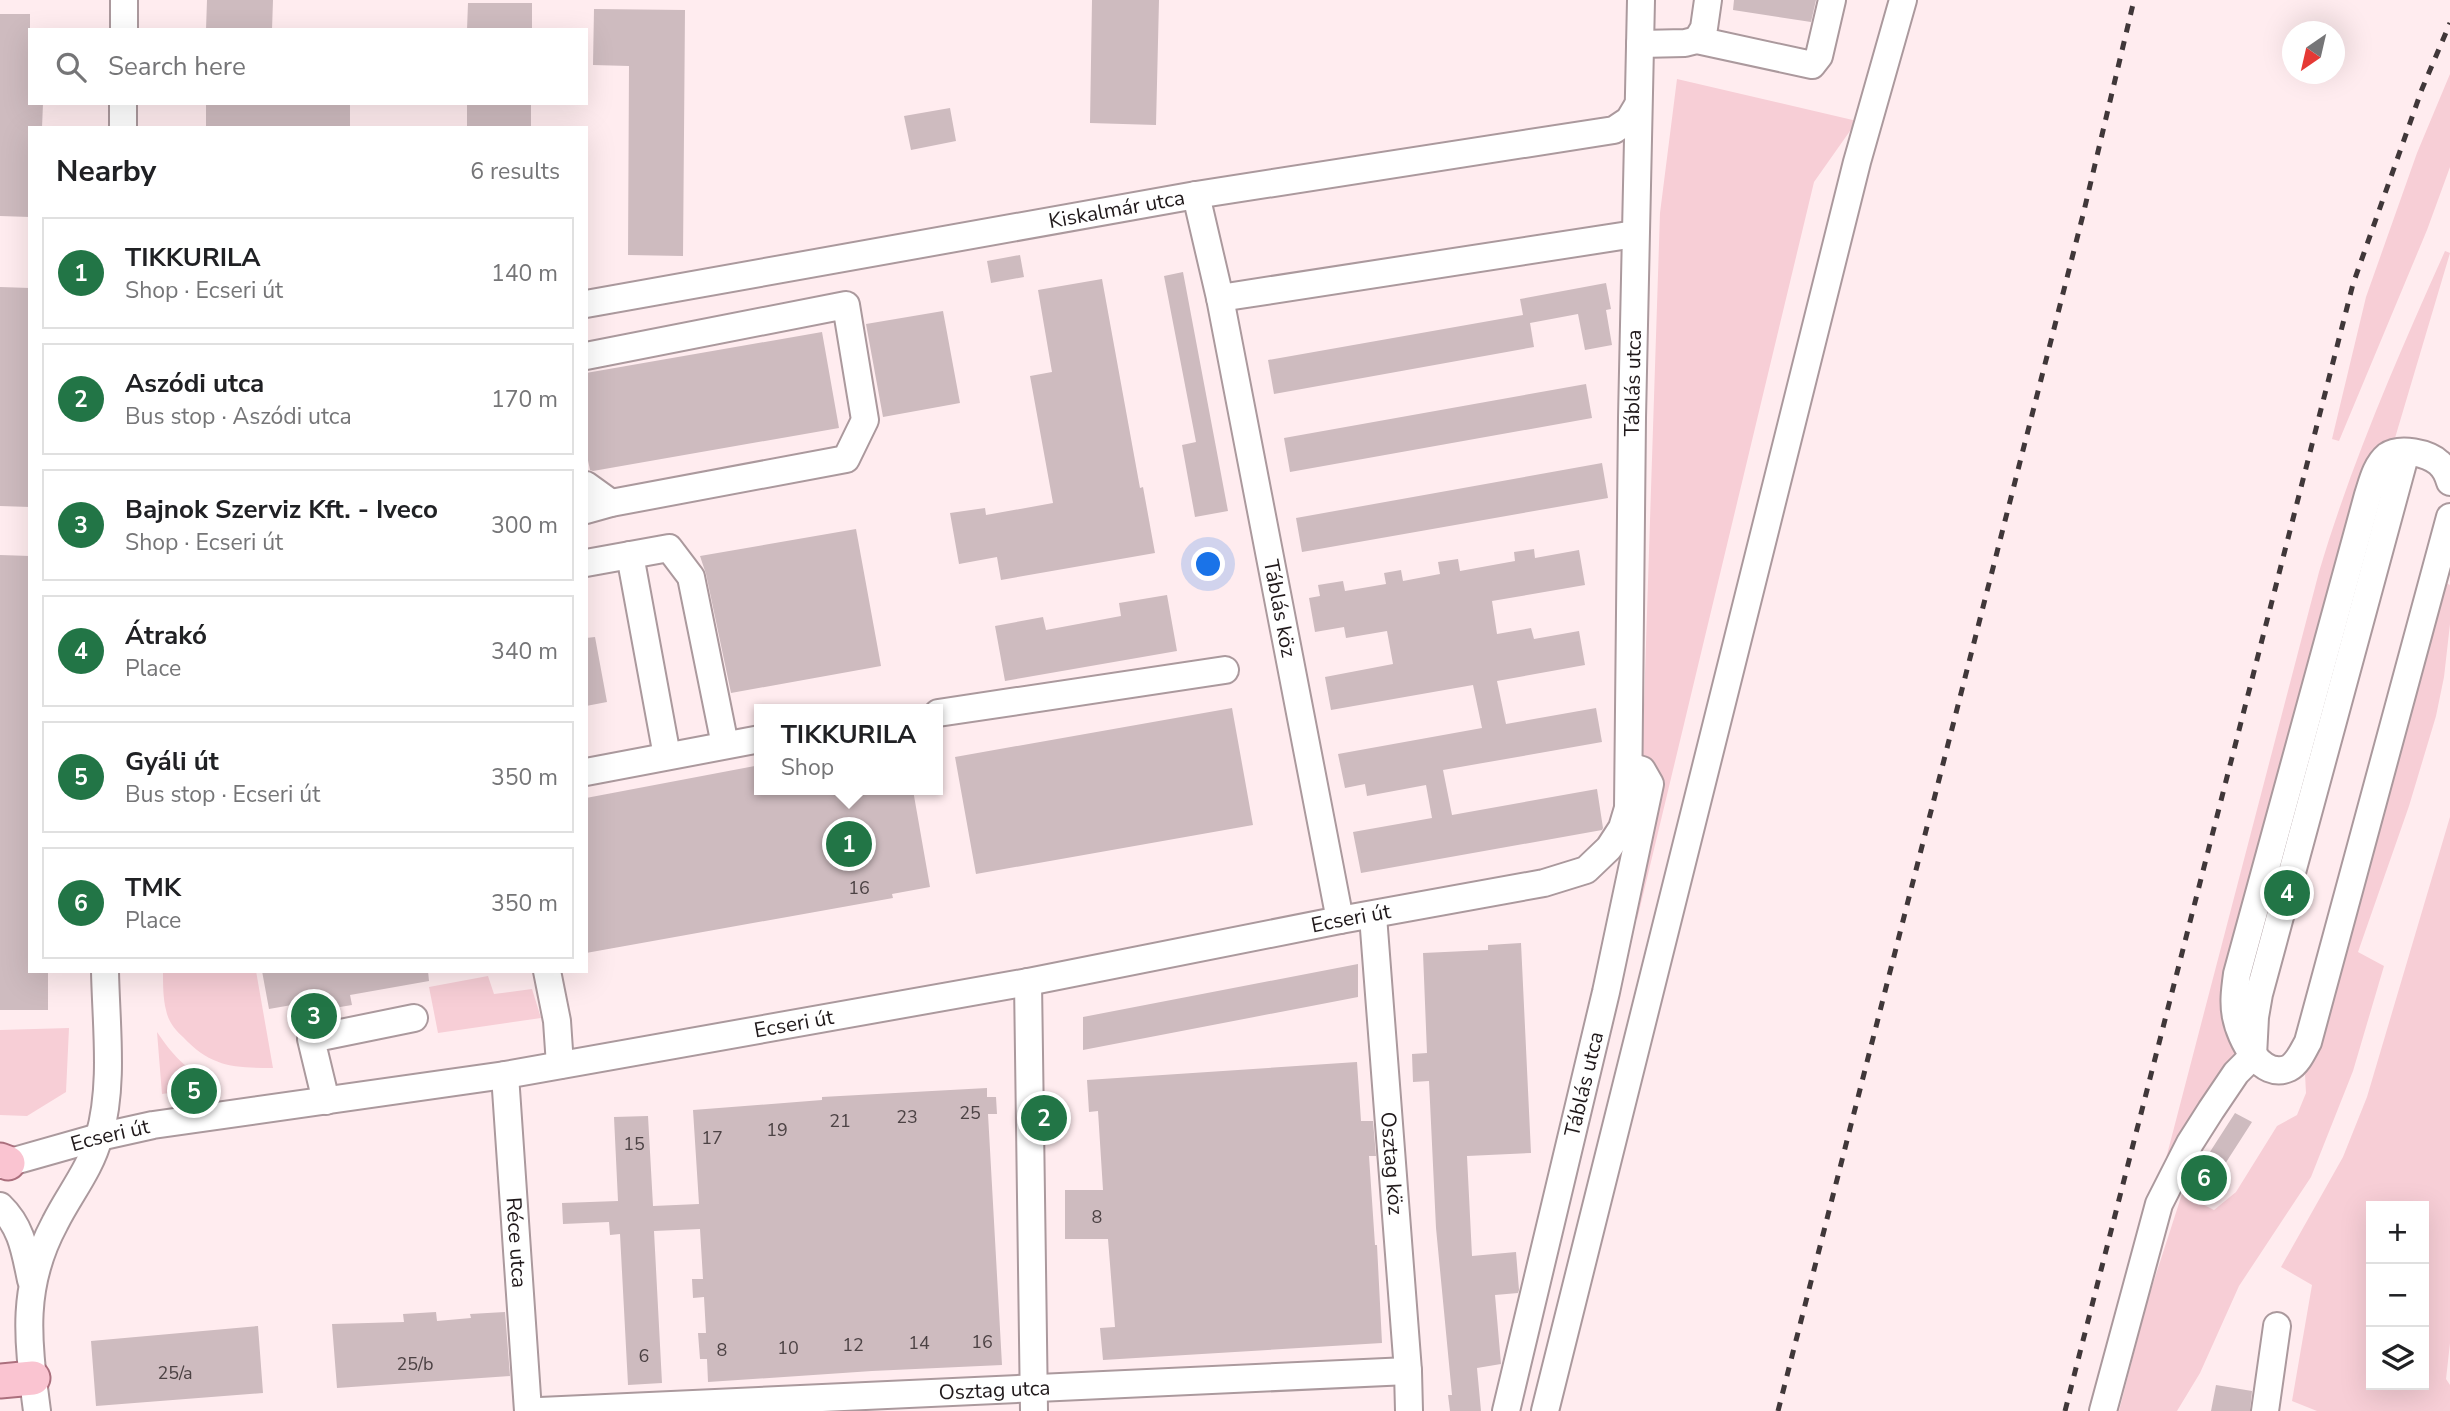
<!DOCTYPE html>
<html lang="en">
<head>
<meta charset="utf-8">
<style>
	:root { --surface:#fff; --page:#f6f6f6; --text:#202124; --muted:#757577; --line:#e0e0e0; --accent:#227546 }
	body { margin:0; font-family:"Nunito Sans",sans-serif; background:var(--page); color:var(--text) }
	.controls { position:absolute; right:21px; bottom:21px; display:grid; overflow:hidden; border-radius:0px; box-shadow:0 7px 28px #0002 }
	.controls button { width:63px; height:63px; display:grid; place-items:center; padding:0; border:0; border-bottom:2px solid var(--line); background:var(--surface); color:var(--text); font:35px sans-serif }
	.compass { position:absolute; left:2282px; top:21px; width:63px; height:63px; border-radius:50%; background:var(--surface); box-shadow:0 7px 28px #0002; rotate:214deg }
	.you { position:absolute; left:1209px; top:565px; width:24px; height:24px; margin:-18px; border:5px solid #fff; border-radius:50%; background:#1a73e8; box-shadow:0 0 0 10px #1a73e833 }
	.badge { display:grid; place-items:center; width:46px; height:46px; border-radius:50%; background:var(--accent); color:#fff; font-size:23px; font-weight:700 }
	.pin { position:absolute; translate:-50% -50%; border:4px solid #fff; box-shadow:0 2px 7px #0006 }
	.popup { position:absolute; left:754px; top:704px; width:189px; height:91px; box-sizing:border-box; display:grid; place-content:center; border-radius:0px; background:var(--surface); filter:drop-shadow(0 2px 5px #0005); font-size:23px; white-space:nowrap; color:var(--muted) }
	.popup b { font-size:26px; color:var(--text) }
	.popup::after { content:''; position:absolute; left:50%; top:100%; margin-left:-14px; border:14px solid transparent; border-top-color:var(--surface) }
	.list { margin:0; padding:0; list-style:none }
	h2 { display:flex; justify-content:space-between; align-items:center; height:91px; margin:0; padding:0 28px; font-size:30px }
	h2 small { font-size:23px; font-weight:400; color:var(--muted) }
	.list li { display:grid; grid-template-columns:46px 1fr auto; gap:21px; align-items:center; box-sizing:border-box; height:112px; margin:0 14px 14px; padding:0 14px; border:2px solid var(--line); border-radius:0px }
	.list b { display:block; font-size:26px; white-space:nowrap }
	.list p { margin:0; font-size:23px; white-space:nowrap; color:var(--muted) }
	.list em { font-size:23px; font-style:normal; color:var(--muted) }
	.icon { flex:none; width:38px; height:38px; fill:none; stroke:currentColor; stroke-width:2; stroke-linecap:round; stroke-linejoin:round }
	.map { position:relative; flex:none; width:2450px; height:1411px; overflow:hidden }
	.search { position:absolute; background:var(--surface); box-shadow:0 7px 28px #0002; left:28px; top:28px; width:560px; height:77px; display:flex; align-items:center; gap:18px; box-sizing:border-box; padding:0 24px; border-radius:0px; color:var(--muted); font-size:26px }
	.panel { position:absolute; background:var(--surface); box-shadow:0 7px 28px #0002; left:28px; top:126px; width:560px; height:847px; border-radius:0px }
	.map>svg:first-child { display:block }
	.green { fill:#f7ced6; fill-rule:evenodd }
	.building { fill:#cebbbf }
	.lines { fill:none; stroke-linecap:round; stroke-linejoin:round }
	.minor-casing { stroke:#ab999d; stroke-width:30 }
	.major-casing { stroke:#ab6f7d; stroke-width:37 }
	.minor { stroke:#fff; stroke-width:26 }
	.major { stroke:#fac4d1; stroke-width:33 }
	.rail { stroke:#403739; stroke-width:5; stroke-dasharray:9 9; stroke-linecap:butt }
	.labels { text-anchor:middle; stroke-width:5; stroke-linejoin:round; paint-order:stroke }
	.number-label { font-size:18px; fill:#4c4244 }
	.street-label { font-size:21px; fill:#20191b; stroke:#fff }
</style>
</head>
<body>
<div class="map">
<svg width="2450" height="1411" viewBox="0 0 2450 1411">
	<rect width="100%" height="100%" fill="#ffecef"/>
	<path class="green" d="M2450,74V167L2427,230L2339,441L2332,439L2366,297L2417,153Z
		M1677,79L1857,121L1814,182L1637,920L1660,213Z
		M2445,251L2450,253L2395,438L2383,445L2325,631L2235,1040L2234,1058L2163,1170L2319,572C2352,461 2398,356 2445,251Z
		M2446,583L2450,585V624L2444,677L2436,716L2409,806L2358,952L2384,966L2353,1071L2311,1177L2239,1286L2200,1373L2177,1411H2119L2147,1302L2182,1194L2214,1210L2236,1192L2277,1126L2297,1115L2306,1093L2305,1074L2343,959Z
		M2450,817V1343L2446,1379L2450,1385V1411H2317L2292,1401L2312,1285L2281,1267L2343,1157L2367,1097ZM2371,1206H2424V1385H2371Z
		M163,971H256L273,1068C234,1068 211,1067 183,1037C175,1030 168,1021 166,1010C163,998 163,984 163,971Z
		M488,976L494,994L532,989L541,1018L438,1033L429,987Z
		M69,1028L66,1092L27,1116L0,1115V1030Z
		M157,1032C176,1060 189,1072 220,1086L162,1094Z"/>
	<path class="building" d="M207,0H273L272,30H206Z
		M1092,0H1159L1156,125L1090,123Z
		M1734,0H1816L1811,22L1733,10Z
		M468,3H532V30H467Z
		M594,9L685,10L683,256L628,255L629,66L593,65Z
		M0,14H30V103H43L42,128H30V217L0,216Z
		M206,103H350V128H206Z
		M467,103H531V128H467Z
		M950,108L956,141L911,150L904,116Z
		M1020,255L1024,277L991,283L987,261Z
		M1183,272L1228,511L1195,517L1182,445L1196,442L1164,276Z
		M1102,279L1140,488L1143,487L1155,553L1001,580L997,557L959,564L950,513L985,508L986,515L1053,503L1030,376L1052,372L1038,290Z
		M1606,283L1611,309L1606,310L1612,345L1585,350L1578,314L1530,323L1534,347L1274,394L1268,360L1523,315L1520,299Z
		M0,287L30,288V507L0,506Z
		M943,311L960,403L883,417L866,324Z
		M822,332L839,428L593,471L590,470L586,451V373Z
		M1586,384L1592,418L1290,472L1284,438Z
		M1602,463L1608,498L1302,552L1296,518Z
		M856,529L881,666L731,693L706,574L700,556Z
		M1534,549L1535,558L1579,550L1585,585L1492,601L1497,634L1531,628L1534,639L1579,631L1585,665L1497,681L1506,724L1596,708L1602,742L1443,770L1452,815L1597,789L1603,828L1602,830L1361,873L1353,832L1432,818L1426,785L1367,796L1365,784L1345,788L1338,754L1482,728L1473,685L1331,710L1325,677L1393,664L1387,631L1346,638L1344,627L1315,632L1309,598L1320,596L1318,585L1343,581L1345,591L1386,584L1384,573L1401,570L1403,581L1440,574L1438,562L1458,559L1460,571L1515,561L1514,552Z
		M0,555L30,556V971H48V1010H0Z
		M1167,595L1177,651L1005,681L995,626L1043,617L1046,630L1121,616L1119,603Z
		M595,637L607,702L586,706V638Z
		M1232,708L1253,825L976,874L955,757Z
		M760,765V790H913L930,887L892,894L893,898L586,953V798Z
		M1521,943L1531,1153L1467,1156L1472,1256L1516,1252L1519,1290L1518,1293L1495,1295L1501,1364L1477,1368L1481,1411H1450L1448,1395H1452L1436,1228L1429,1081L1413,1082L1412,1054L1427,1053L1423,953L1488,950V945Z
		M1358,964V997L1083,1050V1017Z
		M262,971H428L429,981L350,995L352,1005L322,1010L320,1000L269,1009Z
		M1357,1062L1361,1121H1373L1376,1156H1369L1375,1245H1377L1382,1343L1103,1360L1100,1328L1115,1327L1108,1239H1065V1190H1103L1098,1111L1089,1112L1087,1080Z
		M987,1088V1097H996L997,1114H988L1002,1365L872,1371L708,1382L707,1359H700L698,1333H706L704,1297L693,1298L692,1279H703L700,1229L654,1231L662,1383L628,1385L620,1234L610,1235L609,1222L563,1224L562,1203L618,1201L614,1117L648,1116L653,1206L699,1204L693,1110L822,1100V1097Z
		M2235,1113L2252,1122L2205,1195L2188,1186Z
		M436,1312L437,1321L471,1318L470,1314L505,1312L510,1376L337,1388L332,1324L404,1322L403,1314Z
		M258,1326L263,1393L96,1406L91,1341Z
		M2216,1385L2252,1391L2250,1411H2211Z"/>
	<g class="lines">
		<g class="minor-casing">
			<g id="minor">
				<path d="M124,30V0"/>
				<path d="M1697,40L1704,28L1708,0"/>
				<path d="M1640,44L1685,43L1697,40L1812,65L1819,56L1832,0"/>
				<path d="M123,128V103"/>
				<path id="s1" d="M1196,195L1220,298L1340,920"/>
				<path d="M1220,298L1635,234"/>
				<path id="s2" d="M586,304L1196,195L1614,130L1629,120L1638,105"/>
				<path d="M586,356L846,305L865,420L846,459L611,503L586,510"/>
				<path d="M2450,482C2448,475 2445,468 2439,463C2428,453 2400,447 2387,456C2376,465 2372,483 2368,495L2237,974C2235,989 2233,1003 2236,1017C2240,1038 2261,1081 2289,1068C2298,1063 2303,1051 2308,1042L2450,517"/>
				<path d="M586,485L611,503"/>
				<path d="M630,555L667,756"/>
				<path d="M586,563L669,548L691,577L725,745"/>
				<path d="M938,713L1225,670"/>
				<path d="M586,772L760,739"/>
				<path id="s3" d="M1373,916L1408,1371L1409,1411"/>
				<path d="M547,971L557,1021L560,1065"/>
				<path d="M1028,982L1034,1411"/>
				<path id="s4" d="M505,1075L528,1411"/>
				<path d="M326,1101L311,1039L414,1018"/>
				<path id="s5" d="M0,1165L99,1137L153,1125L505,1075L1028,982L1340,920L1544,883L1586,870L1609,848L1622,828L1628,808L1632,418L1641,0"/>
				<path d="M0,1206C22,1227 25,1252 31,1280"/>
				<path d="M37,1411C28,1341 20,1288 55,1223C70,1193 90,1170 99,1137C114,1085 106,1025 105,971"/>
				<path id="s6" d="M540,1411L1408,1371"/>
				<path id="s7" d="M1506,1411L1606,992L1650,784L1642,770L1629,766"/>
				<path d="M1545,1411L1857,162L1903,0"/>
				<path d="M2103,1411L2159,1204L2190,1143L2211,1110L2236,1073L2253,1056L2255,1017L2259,994L2406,452"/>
				<path d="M2265,1411L2277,1326"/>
			</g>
		</g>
		<g class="major-casing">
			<path id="major" d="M0,1160L8,1163
				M0,1381L33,1378"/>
		</g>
		<use href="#minor" class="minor"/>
		<use href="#major" class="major"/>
		<path class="rail" d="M1778,1411L2083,215L2134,0
			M2065,1411L2353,284L2422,89L2450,23"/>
	</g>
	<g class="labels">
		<g class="number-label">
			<text x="859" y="894">16</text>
			<text x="970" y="1119">25</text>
			<text x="907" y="1123">23</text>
			<text x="840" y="1127">21</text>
			<text x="777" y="1136">19</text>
			<text x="712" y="1144">17</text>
			<text x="634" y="1150">15</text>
			<text x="1097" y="1223">8</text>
			<text x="982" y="1348">16</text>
			<text x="919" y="1349">14</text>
			<text x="853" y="1351">12</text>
			<text x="788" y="1354">10</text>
			<text x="722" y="1356">8</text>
			<text x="644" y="1362">6</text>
			<text x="415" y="1370">25/b</text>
			<text x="175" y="1379">25/a</text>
		</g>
		<g class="street-label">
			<text dy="7" stroke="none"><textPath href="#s2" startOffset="539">Kiskalmár utca</textPath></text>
			<text dy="7" stroke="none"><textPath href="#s5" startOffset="2116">Táblás utca</textPath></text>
			<text dy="7" stroke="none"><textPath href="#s1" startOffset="422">Táblás köz</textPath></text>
			<text dy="7" stroke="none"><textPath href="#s5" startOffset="1374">Ecseri út</textPath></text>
			<text dy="7" stroke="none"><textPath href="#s5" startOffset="807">Ecseri út</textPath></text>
			<text dy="7" stroke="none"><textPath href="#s7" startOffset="336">Táblás utca</textPath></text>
			<text dy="7" stroke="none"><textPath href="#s5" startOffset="114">Ecseri út</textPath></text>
			<text dy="7" stroke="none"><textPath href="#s3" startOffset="248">Osztag köz</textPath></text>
			<text dy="7" stroke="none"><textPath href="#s4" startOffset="168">Réce utca</textPath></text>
			<text dy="7" stroke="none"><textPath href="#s6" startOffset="455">Osztag utca</textPath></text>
		</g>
	</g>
</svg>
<div class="controls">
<button>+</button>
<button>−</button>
<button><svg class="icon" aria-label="layers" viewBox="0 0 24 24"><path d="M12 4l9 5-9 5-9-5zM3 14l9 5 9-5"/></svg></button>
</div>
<svg class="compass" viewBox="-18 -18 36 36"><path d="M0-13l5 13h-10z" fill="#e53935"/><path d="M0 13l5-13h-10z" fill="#757577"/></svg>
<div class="you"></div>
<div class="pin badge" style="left:849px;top:844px">1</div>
<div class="popup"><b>TIKKURILA</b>Shop</div>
<div class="pin badge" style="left:1044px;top:1118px">2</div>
<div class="pin badge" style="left:314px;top:1016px">3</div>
<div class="pin badge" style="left:2287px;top:893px">4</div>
<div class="pin badge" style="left:194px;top:1091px">5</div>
<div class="pin badge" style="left:2204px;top:1178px">6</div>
<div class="search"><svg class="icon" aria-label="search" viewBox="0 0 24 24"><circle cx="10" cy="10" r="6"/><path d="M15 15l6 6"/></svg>Search here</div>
<section class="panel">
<h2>Nearby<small>6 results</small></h2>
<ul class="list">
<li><span class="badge">1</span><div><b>TIKKURILA</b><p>Shop · Ecseri út</p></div><em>140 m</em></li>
<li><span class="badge">2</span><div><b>Aszódi utca</b><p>Bus stop · Aszódi utca</p></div><em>170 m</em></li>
<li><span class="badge">3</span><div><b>Bajnok Szerviz Kft. - Iveco</b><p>Shop · Ecseri út</p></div><em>300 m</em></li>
<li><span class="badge">4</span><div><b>Átrakó</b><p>Place</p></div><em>340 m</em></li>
<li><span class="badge">5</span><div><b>Gyáli út</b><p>Bus stop · Ecseri út</p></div><em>350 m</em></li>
<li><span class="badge">6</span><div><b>TMK</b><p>Place</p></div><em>350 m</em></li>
</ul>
</section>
</div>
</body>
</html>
